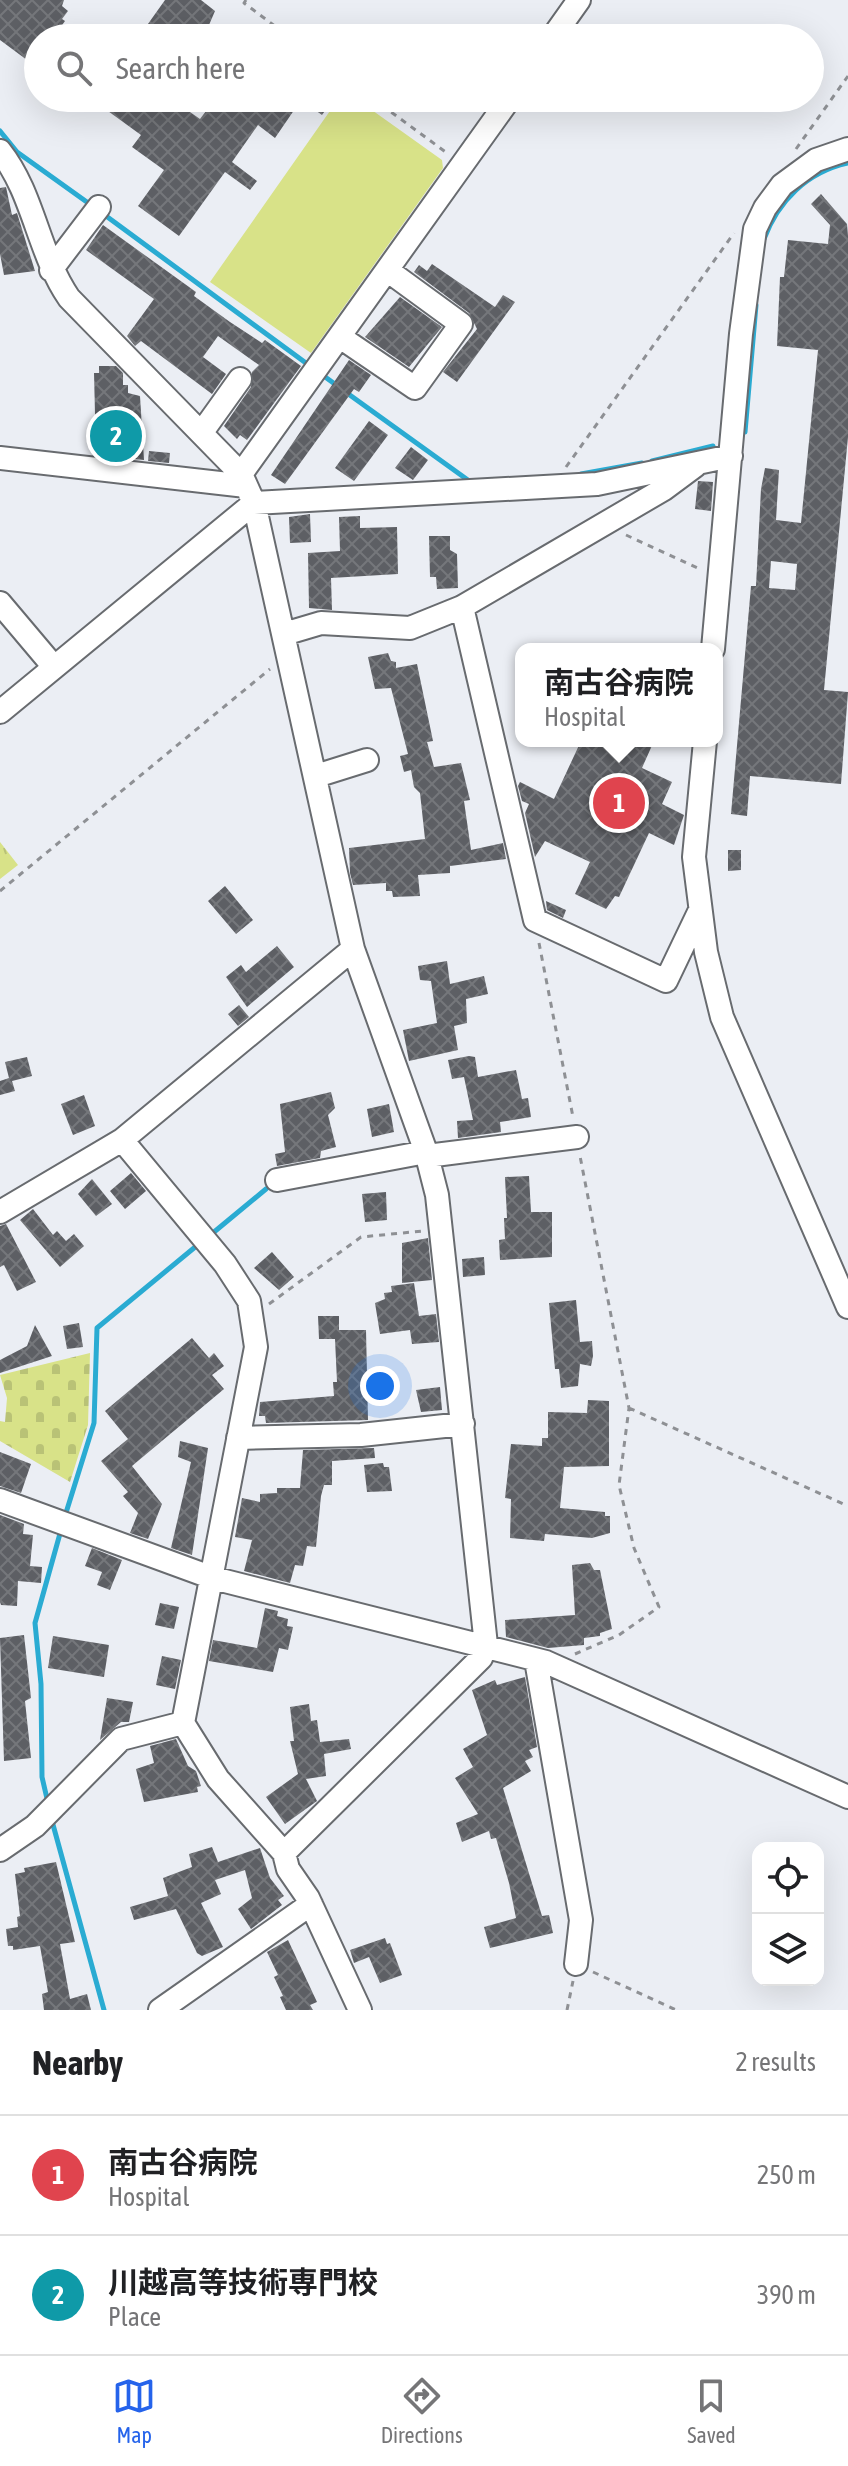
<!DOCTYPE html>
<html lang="en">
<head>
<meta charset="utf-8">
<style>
	:root { --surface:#fff; --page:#f2f2f2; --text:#202124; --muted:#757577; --line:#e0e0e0; --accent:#2563eb }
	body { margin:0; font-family:"Asap Condensed","Noto Sans JP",sans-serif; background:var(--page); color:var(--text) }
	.controls { position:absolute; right:24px; bottom:24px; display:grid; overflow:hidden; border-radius:16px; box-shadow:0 8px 32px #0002 }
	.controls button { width:72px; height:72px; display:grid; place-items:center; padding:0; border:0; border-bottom:2px solid var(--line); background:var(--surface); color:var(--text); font:40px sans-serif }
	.you { position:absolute; left:380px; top:1386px; width:28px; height:28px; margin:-20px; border:6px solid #fff; border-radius:50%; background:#1a73e8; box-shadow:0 0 0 12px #1a73e833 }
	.badge { display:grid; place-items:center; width:52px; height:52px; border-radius:50%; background:var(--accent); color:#fff; font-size:26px; font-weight:700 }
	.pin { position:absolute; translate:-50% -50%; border:4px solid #fff; box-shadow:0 2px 8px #0006 }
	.popup { position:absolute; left:515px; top:643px; width:208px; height:104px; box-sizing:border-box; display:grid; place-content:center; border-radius:16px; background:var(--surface); filter:drop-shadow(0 2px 6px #0005); font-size:26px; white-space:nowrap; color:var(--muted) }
	.popup b { font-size:30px; color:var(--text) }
	.popup::after { content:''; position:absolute; left:50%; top:100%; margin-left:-16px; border:16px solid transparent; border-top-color:var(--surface) }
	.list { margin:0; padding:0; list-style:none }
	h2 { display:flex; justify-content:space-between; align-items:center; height:104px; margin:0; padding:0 32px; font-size:34px }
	h2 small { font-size:26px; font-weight:400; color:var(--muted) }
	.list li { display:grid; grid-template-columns:52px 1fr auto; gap:24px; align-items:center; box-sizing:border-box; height:120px; padding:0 32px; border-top:2px solid var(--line) }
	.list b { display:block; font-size:30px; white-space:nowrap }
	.list p { margin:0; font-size:26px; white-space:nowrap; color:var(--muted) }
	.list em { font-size:26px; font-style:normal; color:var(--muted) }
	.icon { flex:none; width:44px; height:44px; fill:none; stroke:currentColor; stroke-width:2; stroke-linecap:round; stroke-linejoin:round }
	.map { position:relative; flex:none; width:848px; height:2010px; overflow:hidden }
	.search { position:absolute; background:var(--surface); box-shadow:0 8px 32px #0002; left:24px; right:24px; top:24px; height:88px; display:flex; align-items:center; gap:20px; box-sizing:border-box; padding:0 28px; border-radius:44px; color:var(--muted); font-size:30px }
	.sheet { height:344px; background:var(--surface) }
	nav { display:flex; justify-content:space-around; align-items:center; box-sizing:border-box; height:112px; border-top:2px solid var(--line); background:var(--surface); font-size:22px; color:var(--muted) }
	nav a { display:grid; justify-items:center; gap:4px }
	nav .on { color:var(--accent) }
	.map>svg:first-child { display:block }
	.cemetery { fill:url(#cemetery-stones) }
	.park { fill:url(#park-tufts) }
	.pitch { fill:#d8e288 }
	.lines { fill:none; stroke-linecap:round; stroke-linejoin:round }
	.stream { stroke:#2aabd2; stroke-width:5 }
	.building { fill:url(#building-cross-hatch); fill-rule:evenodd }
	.minor-casing { stroke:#686b6f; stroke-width:26 }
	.path { stroke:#8e9094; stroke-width:3; stroke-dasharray:6 6; stroke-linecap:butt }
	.minor { stroke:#fff; stroke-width:22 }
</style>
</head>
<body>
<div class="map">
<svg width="848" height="2010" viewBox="0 0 848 2010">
	<defs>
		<pattern id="cemetery-stones" width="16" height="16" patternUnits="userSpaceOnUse" patternTransform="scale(2)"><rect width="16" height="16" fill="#d8e288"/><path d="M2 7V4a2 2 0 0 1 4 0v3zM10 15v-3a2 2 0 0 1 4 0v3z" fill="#b9c276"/></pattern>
		<pattern id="park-tufts" width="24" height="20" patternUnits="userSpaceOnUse" patternTransform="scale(2)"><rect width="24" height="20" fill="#d8e288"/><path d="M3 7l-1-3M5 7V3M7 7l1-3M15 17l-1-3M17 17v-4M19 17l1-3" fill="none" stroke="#b9c276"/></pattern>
		<pattern id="building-cross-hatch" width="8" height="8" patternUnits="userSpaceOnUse" patternTransform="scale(2)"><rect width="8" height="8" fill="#5d5f64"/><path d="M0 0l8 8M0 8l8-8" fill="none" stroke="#75777b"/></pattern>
	</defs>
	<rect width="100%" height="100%" fill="#ebeef4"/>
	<path class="cemetery" d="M90,1353L88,1425L70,1482L0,1441V1421L5,1422L7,1398L0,1375Z"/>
	<path class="park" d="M0,842L18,865L0,879Z"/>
	<path class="pitch" d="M339,98L350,102L355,98L442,160L443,168L311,353L210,282Z"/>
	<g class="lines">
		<path class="stream" d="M0,131L17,152L91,205
			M102,213L310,366
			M764,239C778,201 807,172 848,163
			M321,374L339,387
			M347,393L472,483
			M745,432L756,305
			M652,461L713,446
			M581,474L642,463
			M208,1237L266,1189
			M65,1516L94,1423L97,1328L200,1243
			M48,1803L42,1777L41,1684L35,1623L61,1530
			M52,1821L104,2010"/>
	</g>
	<path class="building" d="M0,0H64L62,6L68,11L62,19L65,21L53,38H38V54L31,63L0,40Z
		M165,0H201L215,11L209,25L227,38H138Z
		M90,98H170L200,119L216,98H334L322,115L301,100L275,138L258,125L232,162L257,181L250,190L225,172L179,236L138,206L164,170L132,147L141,135Z
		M0,188L6,187L12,215L17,213L35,271L4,275L0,254Z
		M821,194L847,224L848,236V437L824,690L848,692L841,784L750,776L747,816L731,814L751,586H756L761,489L765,468L779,470L776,520L801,523L818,350L777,346L780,277H784L788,240L828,244L830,225L811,204ZM771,561L797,564L795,590L769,588Z
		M103,225L196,292L194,296L230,322L262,343L265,340L301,366L247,440L240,435L237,439L224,426L251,387L252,372L259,365L218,336L203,357L226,374L212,394L141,341L135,346L127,336L154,299L86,250Z
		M432,264L492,305L495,307L503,295L515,302L457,382L443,372L477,329L469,313L414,272L419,265L427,271Z
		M400,297L442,327L409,367L365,337Z
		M349,360L371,375L359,392L354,389L285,484L271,475Z
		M99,366H116L123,373V385H128V393L140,396L144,460L96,455L94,373H99Z
		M369,421L388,435L354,481L335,468Z
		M411,447L428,460L413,480L395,468Z
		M149,451L170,453L169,463L148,461Z
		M698,481L713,482L711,511L695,509Z
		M310,514L311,542L290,543L289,517Z
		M360,516V528L397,527L398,574L331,578L332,610L309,608L308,553L340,551L339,517Z
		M429,536H450V550L457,554L458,588L437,589L436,577H430Z
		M388,653L391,661L396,662V668L417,664L433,741L427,742L434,767L461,763L470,800L464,801L471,850L503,843L506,859L450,866V873L418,875L420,896L393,897L392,891H386V883L353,885L350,873L349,848L425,839L420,793L414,787L411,770L404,772L400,756L408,754L391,688L375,689L368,657Z
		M581,741H654L642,768L672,782L662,804L684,815L674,845L649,833L619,897L615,896L606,909L575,894L590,862L545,841L535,857L525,813L529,804L522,801L518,786L520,782L554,799Z
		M728,850H741V870L728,871Z
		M225,886L253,920L236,934L208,901Z
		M546,901L566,910L563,918L547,910Z
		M277,946L294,967L247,1007L226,977L241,965L246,972Z
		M447,961L450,984L484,976L488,994L466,999L467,1023L454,1026L458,1050L409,1061L403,1030L437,1023L431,981L420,980L418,966Z
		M239,1005L249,1017L238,1026L228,1014Z
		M469,1056L475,1057L478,1077L516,1070L522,1099L528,1098L531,1117L500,1122L501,1132L458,1138L457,1121L473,1120L464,1077L452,1079L448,1060Z
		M27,1057L32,1076L12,1081L15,1091L0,1095V1081L9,1078L5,1062Z
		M331,1092L335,1108L328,1115L336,1147L321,1151L320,1158L277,1166L275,1154L285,1152L280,1104Z
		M84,1095L95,1126L73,1135L61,1104Z
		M389,1104L394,1132L372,1137L367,1109Z
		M131,1173L146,1191L125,1209L110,1191Z
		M529,1176L531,1212H552V1257L500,1260L499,1240L505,1239L504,1218H507L505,1177Z
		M92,1179L112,1204L96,1216L78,1194Z
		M386,1192L387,1220L365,1222L362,1194Z
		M33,1209L53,1235L57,1231L66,1241L74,1234L84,1246L60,1267L20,1220Z
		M6,1224L36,1282L17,1291L4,1265L0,1267V1226Z
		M428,1238L432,1280L402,1283V1243Z
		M272,1252L294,1277L279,1290L254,1268Z
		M484,1257L485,1275L463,1277L462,1259Z
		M414,1283L419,1316L436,1314L439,1342L412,1344L410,1330L380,1334L375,1303L385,1299L384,1293L392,1292L391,1286Z
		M576,1300L580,1342L592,1341L593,1356L591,1366L580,1364L578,1386L561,1388L559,1369H555L549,1303Z
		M318,1316H339V1330H366L368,1420L266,1423L265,1416H259L260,1402L334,1396L333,1382H337L335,1339H319Z
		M79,1323L83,1347L67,1349L63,1326Z
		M35,1325L52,1356L0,1373V1360L27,1346Z
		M192,1338L209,1358L214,1353L224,1366L212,1375L224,1389L132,1466L162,1504L148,1539L130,1533L138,1513L123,1496L128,1492L101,1461L128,1439L105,1411Z
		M440,1387L442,1410L421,1412L416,1390Z
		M588,1400L609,1401V1466L564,1467L560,1508L605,1512V1516H610V1533L592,1538L545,1534L544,1541L510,1538L511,1499L505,1498L511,1444L542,1446V1438H548V1412L587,1413Z
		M180,1441L208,1448L192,1555L171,1548L191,1462L178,1457Z
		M374,1448L375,1458L332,1461V1485H324L321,1496L316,1547L307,1546L303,1566L295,1565L290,1583L244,1571L252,1540L235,1537L242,1498L260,1502V1494L277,1493V1488H300L303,1450Z
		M0,1452L31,1464L21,1493L0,1486Z
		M383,1463L384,1467H389L392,1491L367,1492L364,1465Z
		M0,1515L24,1524L23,1534L33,1535L30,1566L42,1567L41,1583L18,1581L17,1606L1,1605L0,1602Z
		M92,1548L122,1560L110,1590L97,1585L102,1572L85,1566Z
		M590,1563L594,1570H600L612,1629L600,1633V1636L584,1638V1645L548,1648L506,1637L505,1620L575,1615L572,1565Z
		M160,1603L179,1607L174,1629L155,1625Z
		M265,1608L278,1611L277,1616L288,1619L287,1626L293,1627L288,1650L279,1648L273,1672L209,1661L213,1640L257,1648Z
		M24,1635L31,1698L25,1701L31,1758L4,1761L0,1638Z
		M53,1636L109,1645L104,1677L48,1668Z
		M162,1656L181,1660L175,1689L156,1685Z
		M525,1677L537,1747L529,1750L533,1757L525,1761L531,1771L503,1788L542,1916L549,1915L553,1933L490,1948L484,1927L516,1918L509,1883L496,1838L491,1839L489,1831L462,1842L456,1823L478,1814L455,1778L473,1767L463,1749L487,1735L472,1690L495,1680L497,1685Z
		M107,1698L133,1702L129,1722H121L100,1740Z
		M309,1704L311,1721L317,1720L320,1742L349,1739L351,1749L324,1754L326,1776L306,1779L317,1801L285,1824L266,1797L298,1774L290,1741H294L290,1707Z
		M176,1739L188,1766L196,1771L201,1786L197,1787L198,1792L144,1802L136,1769L154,1763L150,1746Z
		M212,1847L218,1862L260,1848L270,1878L284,1896L278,1900L282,1905L251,1929L238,1909L252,1898L245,1870L215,1880L221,1894L201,1903L223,1947L202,1956L197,1953L176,1909L134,1920L130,1907L168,1896L163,1878L192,1867L189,1854Z
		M56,1862L75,1942L60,1944L70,1999L87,1994L91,2010H44L42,1994L48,1992L40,1946L13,1950V1946H8L6,1929L18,1927L17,1917L20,1916L15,1874L25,1872L24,1868Z
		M385,1938L387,1944L390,1943L402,1975L380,1983L369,1957L354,1963L350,1950Z
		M288,1940L317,2002L310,2005L313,2010H286L280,1997L283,1996L274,1977L278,1975L267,1952Z"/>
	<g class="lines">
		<g class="minor-casing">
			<path id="minor" d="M552,38L579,0
				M0,151C34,194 38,253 69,298L241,474L254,503L353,949L426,1152L437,1195L486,1645L481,1658L284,1853L288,1869L308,1898L360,2010
				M51,270L99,207
				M340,337L415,388L461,324L387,270
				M202,432L240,379
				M0,458L246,486
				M241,474L510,98
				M0,603L54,667
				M462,607L535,920L666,981L700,910
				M284,634L321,623L410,628L462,607L664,489L695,466
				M713,649L741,334L755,229L765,208L782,185L816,160L848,149
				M0,712L254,503L597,484L731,456
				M705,741L694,857L706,952L722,1017L848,1307
				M316,776L367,760
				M122,1140L225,1264L249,1301L256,1347L183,1723L218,1779L284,1853
				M427,1156L577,1137
				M277,1180L426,1152
				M0,1212L122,1140L353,949
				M238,1438L361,1435L463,1424
				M0,1500L213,1578L546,1662L848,1797
				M536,1660L581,1920L576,1964
				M0,1850L35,1826L121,1739L183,1723
				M160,2010L311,1904"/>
		</g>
		<path class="path" d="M246,0L244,3L291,38
			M372,98L447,153
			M796,149L848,76
			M566,467L734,233
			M626,535L702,570
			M0,891L270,669
			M539,943L573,1117
			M269,1304L361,1237L423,1231
			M629,1408L848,1506
			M575,1654L619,1635L659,1607L634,1548L619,1485L629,1408L580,1156
			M593,1972L676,2010
			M567,2010L573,1981"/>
		<use href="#minor" class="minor"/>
	</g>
</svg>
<div class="controls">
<button><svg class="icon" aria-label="locate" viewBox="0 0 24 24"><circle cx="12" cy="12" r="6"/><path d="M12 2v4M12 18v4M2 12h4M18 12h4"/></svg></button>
<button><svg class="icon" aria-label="layers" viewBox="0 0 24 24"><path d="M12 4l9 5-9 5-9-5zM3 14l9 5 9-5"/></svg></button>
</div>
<div class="you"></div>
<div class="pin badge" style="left:619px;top:803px;background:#e0444e">1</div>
<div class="popup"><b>南古谷病院</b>Hospital</div>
<div class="pin badge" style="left:116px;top:436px;background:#0f9aa8">2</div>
<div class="search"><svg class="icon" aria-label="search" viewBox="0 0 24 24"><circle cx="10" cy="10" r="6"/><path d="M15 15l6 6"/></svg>Search here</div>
</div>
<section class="sheet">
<h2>Nearby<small>2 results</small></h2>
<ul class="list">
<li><span class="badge" style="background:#e0444e">1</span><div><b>南古谷病院</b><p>Hospital</p></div><em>250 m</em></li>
<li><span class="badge" style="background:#0f9aa8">2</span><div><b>川越高等技術専門校</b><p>Place</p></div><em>390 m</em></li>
</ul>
</section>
<nav>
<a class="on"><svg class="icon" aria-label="map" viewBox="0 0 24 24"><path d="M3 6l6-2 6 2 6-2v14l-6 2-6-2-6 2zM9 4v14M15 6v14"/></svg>Map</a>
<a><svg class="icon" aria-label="directions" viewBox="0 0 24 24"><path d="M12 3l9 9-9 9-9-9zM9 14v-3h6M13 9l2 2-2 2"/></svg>Directions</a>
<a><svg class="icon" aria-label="saved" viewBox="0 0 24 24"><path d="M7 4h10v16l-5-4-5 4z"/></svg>Saved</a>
</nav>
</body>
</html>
